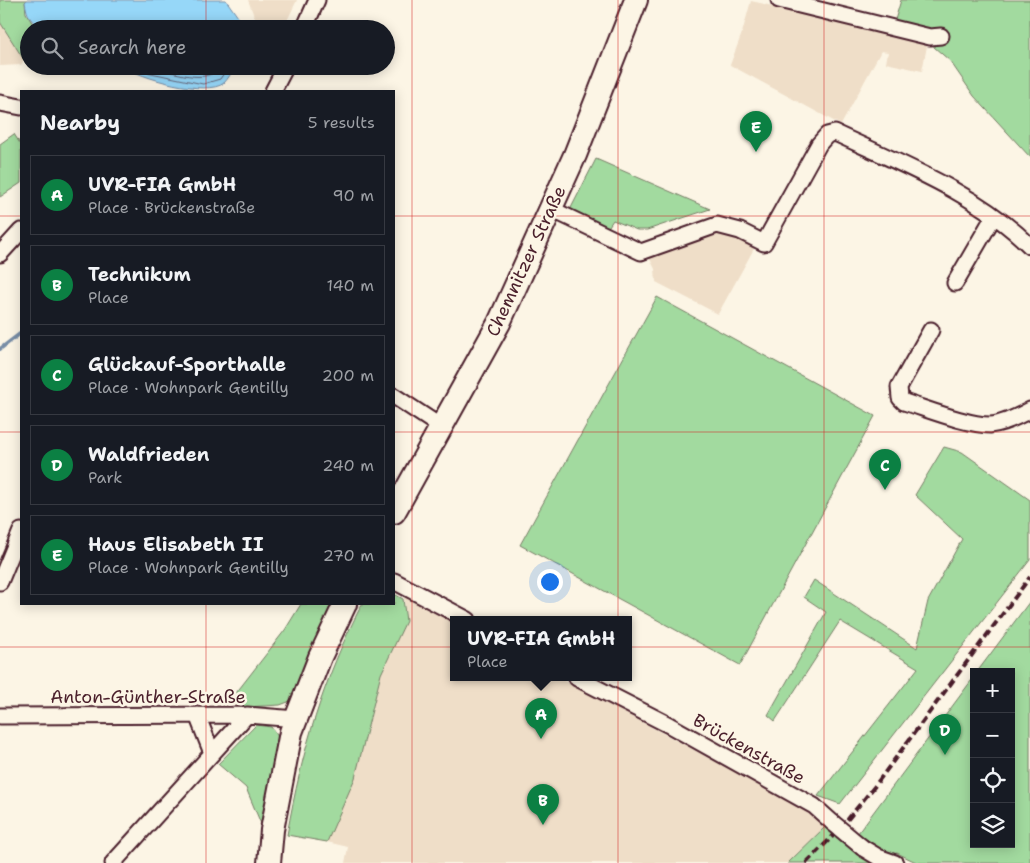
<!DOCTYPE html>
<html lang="en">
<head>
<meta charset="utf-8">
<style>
	:root { --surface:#171b24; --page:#20242c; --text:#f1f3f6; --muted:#9ea1a6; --line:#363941; --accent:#0b8043 }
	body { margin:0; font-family:"Shantell Sans",sans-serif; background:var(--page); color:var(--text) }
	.controls { position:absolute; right:15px; bottom:15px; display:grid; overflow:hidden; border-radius:0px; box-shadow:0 2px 12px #0003 }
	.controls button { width:45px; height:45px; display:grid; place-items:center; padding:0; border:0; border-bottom:1px solid var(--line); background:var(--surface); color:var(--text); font:25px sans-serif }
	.you { position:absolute; left:549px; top:581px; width:18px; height:18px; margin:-12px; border:4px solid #fff; border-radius:50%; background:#1a73e8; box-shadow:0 0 0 8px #1a73e833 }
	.badge { display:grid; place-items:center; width:32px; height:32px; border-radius:50%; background:var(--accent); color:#fff; font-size:16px; font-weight:700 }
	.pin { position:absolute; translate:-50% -41px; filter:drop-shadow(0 1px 2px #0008) }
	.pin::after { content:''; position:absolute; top:26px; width:18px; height:15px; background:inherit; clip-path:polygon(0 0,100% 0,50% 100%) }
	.popup { position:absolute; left:450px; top:616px; width:182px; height:65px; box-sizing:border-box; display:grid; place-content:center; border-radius:0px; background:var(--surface); filter:drop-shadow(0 1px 4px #0005); font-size:16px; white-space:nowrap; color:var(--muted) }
	.popup b { font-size:19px; color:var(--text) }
	.popup::after { content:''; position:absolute; left:50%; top:100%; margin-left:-10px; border:10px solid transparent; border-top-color:var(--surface) }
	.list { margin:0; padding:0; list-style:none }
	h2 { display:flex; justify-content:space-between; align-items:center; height:65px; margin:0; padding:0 20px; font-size:21px }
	h2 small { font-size:16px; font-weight:400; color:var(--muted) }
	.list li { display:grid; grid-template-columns:32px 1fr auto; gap:15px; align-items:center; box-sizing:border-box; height:80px; margin:0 10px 10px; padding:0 10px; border:1px solid var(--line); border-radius:0px }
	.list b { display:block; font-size:19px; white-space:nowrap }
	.list p { margin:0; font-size:16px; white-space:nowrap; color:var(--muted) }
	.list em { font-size:16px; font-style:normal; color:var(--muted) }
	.icon { flex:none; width:28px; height:28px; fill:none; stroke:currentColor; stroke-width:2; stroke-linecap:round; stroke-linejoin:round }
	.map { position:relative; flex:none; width:1030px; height:863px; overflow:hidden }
	.search { position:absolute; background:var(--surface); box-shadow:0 2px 12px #0003; left:20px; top:20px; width:375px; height:55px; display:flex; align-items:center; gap:12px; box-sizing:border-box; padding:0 18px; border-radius:28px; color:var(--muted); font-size:19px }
	.panel { position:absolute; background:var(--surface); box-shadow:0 2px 12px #0003; left:20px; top:90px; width:375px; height:515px; border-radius:0px }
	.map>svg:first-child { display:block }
	.built { fill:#efdec8 }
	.green { fill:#a2da9f; stroke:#767c65 }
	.water { fill:#96d7f8; stroke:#788da6 }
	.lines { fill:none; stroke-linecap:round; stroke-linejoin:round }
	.shore { stroke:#68697d; stroke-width:1 }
	.stream { stroke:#788da6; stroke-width:4 }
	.street-casing { stroke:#4a1f2b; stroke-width:19 }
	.primary-casing { stroke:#4a1f2b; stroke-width:26 }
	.street { stroke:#fcf5e5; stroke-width:15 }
	.primary { stroke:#fcf5e5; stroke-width:22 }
	.rail { stroke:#4a1f2b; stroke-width:4; stroke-dasharray:8 4; stroke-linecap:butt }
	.street-bridge-casing { stroke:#4a1f2b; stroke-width:19; stroke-linecap:butt }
	.street-bridge { stroke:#fcf5e5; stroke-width:15 }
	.grid { fill:none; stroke:#d62828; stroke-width:1; stroke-opacity:0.55 }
	.labels { text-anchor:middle; stroke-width:5; stroke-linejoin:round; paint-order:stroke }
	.street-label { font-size:18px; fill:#4a1f2b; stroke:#fcf5e5 }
</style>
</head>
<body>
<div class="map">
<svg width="1030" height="863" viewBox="0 0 1030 863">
	<rect width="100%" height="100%" fill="#fcf5e5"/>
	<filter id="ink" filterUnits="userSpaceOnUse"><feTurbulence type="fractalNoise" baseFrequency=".02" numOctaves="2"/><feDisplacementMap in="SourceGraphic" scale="10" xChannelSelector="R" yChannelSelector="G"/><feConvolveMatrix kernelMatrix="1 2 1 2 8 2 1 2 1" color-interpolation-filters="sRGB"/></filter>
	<g filter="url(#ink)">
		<path class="built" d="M248,0H297L283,29H259Z
			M751,1L928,41L922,71L886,63L888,52L881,51L841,125L730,65L742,33Z
			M0,22L24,60L21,65L0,66Z
			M719,231L735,235L756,245L718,314L656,282L655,269L649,257Z
			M404,595L453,621L454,678H559L805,809L826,826L788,863H345L348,847L327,842L365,740L381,674L406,621Z"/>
		<path class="green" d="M0,0H27L25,2L26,13L36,29H29V56L24,60L0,22Z
			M901,0H1030V157L974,96L950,61L934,47L933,30L895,20Z
			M14,134L21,145V183L0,197V144Z
			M596,159L710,209L647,230H637L613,220L607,229L570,210Z
			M657,297L875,416L740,665L520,545Z
			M944,447L962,452L1030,500V560L840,804L818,796L918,668L840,621L775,721L768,715L826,612L804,597L814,580L917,648L928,601L962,539L915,495Z
			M394,594L403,599L406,621L381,674L355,778L327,842L287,835C302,750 323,680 362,604H394Z
			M1030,601V863H918L897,853L889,855L858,833L974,677V844H1011V672H977Z
			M301,604H333L309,653L294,696L288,702L280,705L246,707L229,702L285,630Z
			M256,725L271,727L277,735L279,743L264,831L246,788L218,764Z
			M826,826L895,863H788Z"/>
		<path class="water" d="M27,0H226L238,17L241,29H44C31,23 27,16 25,2Z
			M123,66H235C232,72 228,79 224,83C207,97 140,78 123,66Z"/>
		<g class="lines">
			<path class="shore" d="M132,66L137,70L203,84L220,79L229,66
				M150,66C172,71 206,87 222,66"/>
			<path class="stream" d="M0,349L21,333"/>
			<g class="street-casing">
				<path id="street" d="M779,0L930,37L941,36
					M304,29L317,0
					M273,91L286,66
					M0,103L21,107
					M551,209L641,252L717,225L740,231L764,243L819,144L827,135L835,133C901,164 977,193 1030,246
					M0,254L21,231
					M955,283L994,216
					M931,330L899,387L900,398L904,402C927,409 967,425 990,425C1003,424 1019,416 1030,410
					M394,396L441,427
					M394,581L468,620
					M0,582L21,531
					M577,678L669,725L814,806L833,823
					M197,715L212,753
					M0,716L247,715L296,719
					M863,848L878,857L895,863
					M113,863L247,715"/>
			</g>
			<g class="primary-casing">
				<path id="primary" d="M394,512L499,323L575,155L636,0
					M269,863L272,830L291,732L320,657L345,604"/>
			</g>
			<use href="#street" class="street"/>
			<use href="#primary" class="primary"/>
			<path class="rail" d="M806,863L839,830L874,787L1030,577"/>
			<g class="street-bridge-casing">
				<path id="street-bridge" d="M833,823L863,848"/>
			</g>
			<use href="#street-bridge" class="street-bridge"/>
		</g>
	</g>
	<path class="grid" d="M206,0V29M412,0V863M618,0V863M824,0V863M206,66V91M0,216H21M394,216H1030M0,432H21M394,432H1030M206,604V863M0,647H1030"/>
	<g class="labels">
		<g class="street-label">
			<text transform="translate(526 261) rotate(-65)" y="6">Chemnitzer Straße</text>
			<text x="148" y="703">Anton-Günther-Straße</text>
			<text transform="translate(749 749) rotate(29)" y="6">Brückenstraße</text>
		</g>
	</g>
</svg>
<div class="controls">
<button>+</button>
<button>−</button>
<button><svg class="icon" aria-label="locate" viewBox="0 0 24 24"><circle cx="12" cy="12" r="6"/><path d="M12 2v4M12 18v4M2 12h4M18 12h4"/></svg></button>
<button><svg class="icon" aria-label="layers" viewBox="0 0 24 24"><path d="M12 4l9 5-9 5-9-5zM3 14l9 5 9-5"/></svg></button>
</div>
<div class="you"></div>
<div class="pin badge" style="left:541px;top:739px">A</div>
<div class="popup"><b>UVR-FIA GmbH</b>Place</div>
<div class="pin badge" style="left:543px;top:825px">B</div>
<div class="pin badge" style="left:885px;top:490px">C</div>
<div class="pin badge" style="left:945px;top:755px">D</div>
<div class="pin badge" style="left:756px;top:152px">E</div>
<div class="search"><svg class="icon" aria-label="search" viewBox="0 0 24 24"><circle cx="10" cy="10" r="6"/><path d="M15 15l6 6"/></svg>Search here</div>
<section class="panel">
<h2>Nearby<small>5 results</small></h2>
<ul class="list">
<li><span class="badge">A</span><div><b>UVR-FIA GmbH</b><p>Place · Brückenstraße</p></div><em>90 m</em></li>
<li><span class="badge">B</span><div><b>Technikum</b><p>Place</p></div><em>140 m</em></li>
<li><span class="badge">C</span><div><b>Glückauf-Sporthalle</b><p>Place · Wohnpark Gentilly</p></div><em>200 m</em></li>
<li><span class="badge">D</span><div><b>Waldfrieden</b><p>Park</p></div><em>240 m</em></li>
<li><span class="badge">E</span><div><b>Haus Elisabeth II</b><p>Place · Wohnpark Gentilly</p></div><em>270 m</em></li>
</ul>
</section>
</div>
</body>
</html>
